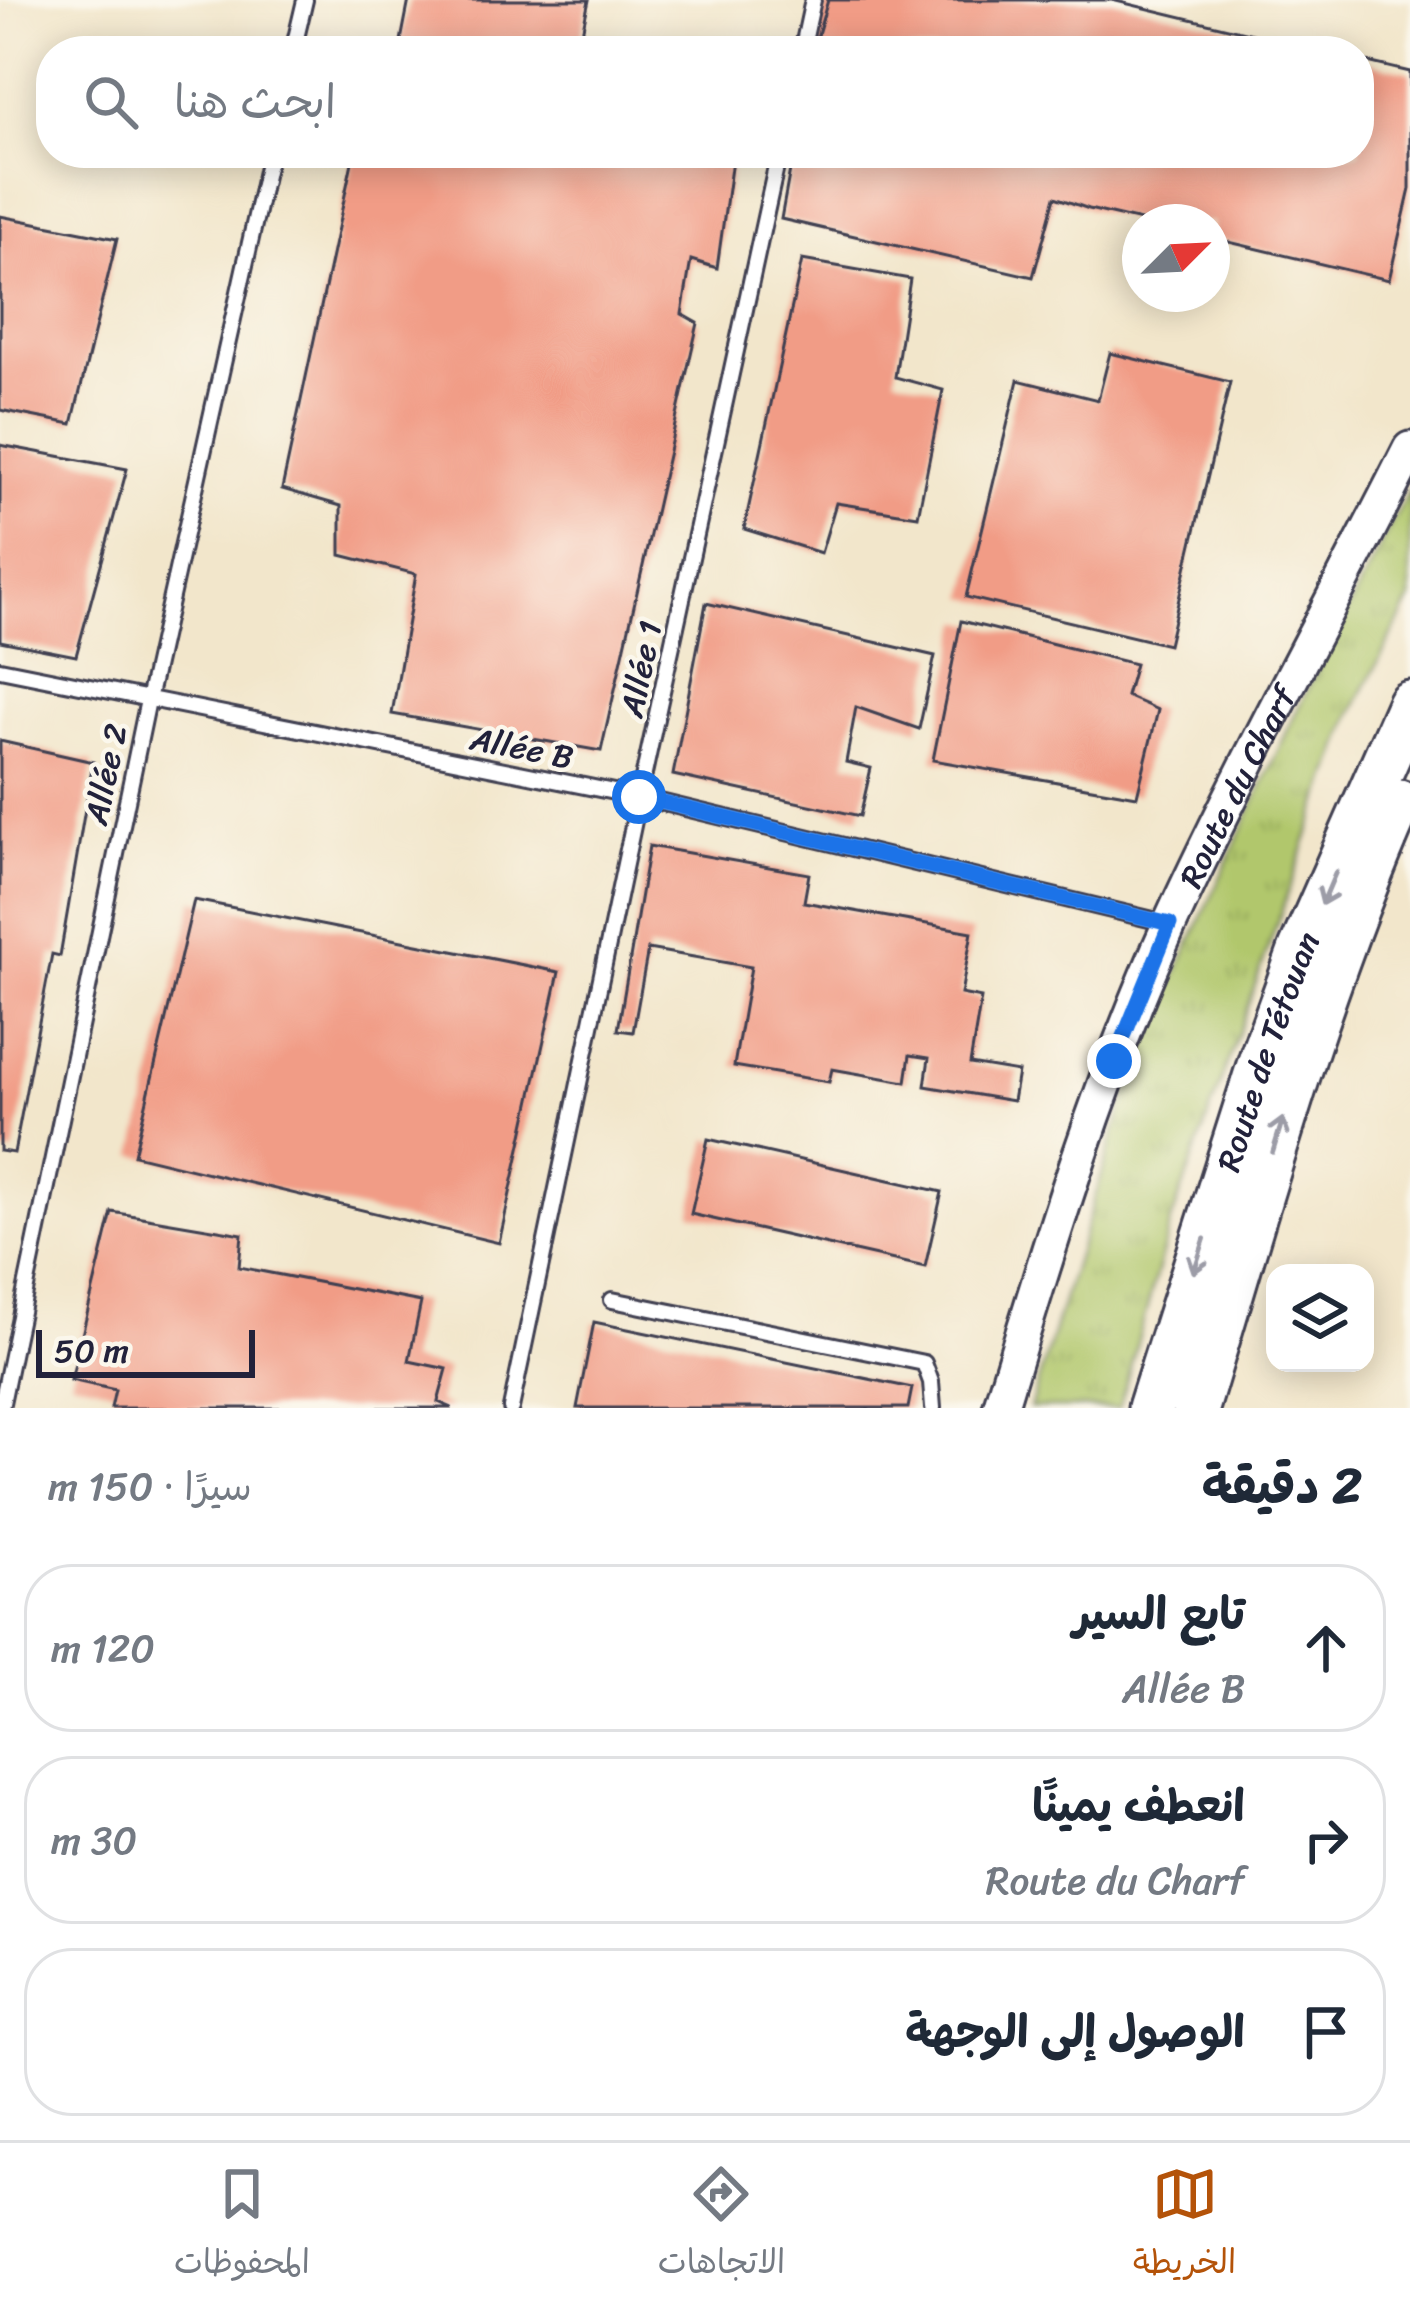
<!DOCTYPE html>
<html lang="ar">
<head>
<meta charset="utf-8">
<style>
	:root { --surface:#fff; --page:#f6f6f7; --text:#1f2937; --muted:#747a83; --line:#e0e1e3; --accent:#b45309 }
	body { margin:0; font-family:Sriracha,"Playpen Sans Arabic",sans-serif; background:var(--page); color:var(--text); direction:rtl }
	.controls { position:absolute; right:36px; bottom:36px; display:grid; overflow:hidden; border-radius:24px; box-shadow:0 6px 30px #0003 }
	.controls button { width:108px; height:108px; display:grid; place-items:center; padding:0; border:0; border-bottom:3px solid var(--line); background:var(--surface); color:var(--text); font:60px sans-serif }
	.compass { position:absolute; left:1122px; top:204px; width:108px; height:108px; border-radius:50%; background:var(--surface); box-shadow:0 6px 30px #0003; rotate:66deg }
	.scale { position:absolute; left:36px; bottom:30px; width:219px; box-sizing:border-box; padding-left:12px; border:6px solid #22223b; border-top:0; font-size:33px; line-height:42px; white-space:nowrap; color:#22223b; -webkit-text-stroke:9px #fbf7ec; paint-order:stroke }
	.stop { position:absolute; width:36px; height:36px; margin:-27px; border:9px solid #1a73e8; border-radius:50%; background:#fff }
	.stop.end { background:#1a73e8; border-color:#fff; box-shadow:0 3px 12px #0008 }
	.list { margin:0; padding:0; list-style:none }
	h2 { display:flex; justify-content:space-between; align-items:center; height:156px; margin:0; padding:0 48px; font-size:51px }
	h2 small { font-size:39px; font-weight:400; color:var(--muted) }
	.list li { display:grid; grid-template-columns:78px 1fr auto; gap:36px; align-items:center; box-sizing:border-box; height:168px; margin:0 24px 24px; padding:0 24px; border:3px solid var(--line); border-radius:48px }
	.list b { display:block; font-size:45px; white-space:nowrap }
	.list p { margin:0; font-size:39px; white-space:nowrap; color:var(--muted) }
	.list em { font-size:39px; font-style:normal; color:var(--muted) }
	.icon { flex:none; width:66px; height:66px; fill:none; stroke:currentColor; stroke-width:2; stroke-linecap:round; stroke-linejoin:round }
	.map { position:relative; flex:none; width:1410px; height:1408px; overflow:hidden; direction:ltr }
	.search { position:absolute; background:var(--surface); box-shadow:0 6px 30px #0003; left:36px; right:36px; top:36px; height:132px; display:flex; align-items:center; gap:30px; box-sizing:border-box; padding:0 42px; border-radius:48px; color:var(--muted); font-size:45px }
	.sheet { height:732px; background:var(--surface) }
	nav { display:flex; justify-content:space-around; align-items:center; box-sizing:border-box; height:168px; border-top:3px solid var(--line); background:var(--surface); font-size:33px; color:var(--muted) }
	nav a { display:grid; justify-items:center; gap:6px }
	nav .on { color:var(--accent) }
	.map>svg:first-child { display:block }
	.grass { fill:url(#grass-tufts); stroke:#6a7454; stroke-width:3 }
	.building { fill:#f19c86 }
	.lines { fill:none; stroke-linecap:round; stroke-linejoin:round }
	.service-casing { stroke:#413f51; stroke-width:20 }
	.tertiary-casing { stroke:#413f51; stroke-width:39 }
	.trunk-casing { stroke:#413f51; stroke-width:51 }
	.service { stroke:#fff; stroke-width:14 }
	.tertiary { stroke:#fff; stroke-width:33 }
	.trunk { stroke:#fff; stroke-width:45 }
	.oneway { stroke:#9c9ca7 }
	.route { stroke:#1a73e8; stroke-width:15 }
	.labels { text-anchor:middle; stroke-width:9; stroke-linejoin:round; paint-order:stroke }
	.street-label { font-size:33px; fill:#22223b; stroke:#fbf7ec }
</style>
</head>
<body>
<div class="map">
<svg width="1410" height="1408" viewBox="0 0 1410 1408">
	<defs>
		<pattern id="grass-tufts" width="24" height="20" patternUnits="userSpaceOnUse" patternTransform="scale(3)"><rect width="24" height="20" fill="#b1c76c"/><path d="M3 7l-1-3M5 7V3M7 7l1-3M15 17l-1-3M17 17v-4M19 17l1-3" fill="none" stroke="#98ab5e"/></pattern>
	</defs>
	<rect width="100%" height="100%" fill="#fbf7ec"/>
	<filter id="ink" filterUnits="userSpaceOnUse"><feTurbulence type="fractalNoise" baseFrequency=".00833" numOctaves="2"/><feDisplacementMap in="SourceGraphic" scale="24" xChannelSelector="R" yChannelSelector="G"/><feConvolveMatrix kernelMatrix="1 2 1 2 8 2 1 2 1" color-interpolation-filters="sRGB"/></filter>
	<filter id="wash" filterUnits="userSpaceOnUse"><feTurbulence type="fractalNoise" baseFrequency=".004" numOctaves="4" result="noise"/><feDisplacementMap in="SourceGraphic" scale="48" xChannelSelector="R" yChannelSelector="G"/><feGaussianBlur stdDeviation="2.7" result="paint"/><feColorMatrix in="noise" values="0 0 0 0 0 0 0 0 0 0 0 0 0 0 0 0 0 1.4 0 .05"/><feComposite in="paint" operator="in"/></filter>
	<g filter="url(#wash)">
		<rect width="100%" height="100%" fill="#f2e6cb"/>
		<path class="grass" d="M1410,487V601L1351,715L1171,1222L1119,1408H1030L1138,1057L1294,716Z"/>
		<g id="blocks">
			<path class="building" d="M409,0H589L578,51H399Z
				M828,0H1112L1315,49L813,51Z
				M1359,60L1410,72V189L1389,280L1212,238V222H1145L1089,209L1055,197L1033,277L781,219L793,153H1359Z
				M354,153H733L717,268L691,260L682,314L698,323L601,751L392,714L416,574L341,555V506L282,489Z
				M0,216L117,239L72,424L0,410Z
				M802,260L910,279L895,377L943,390L918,516L836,503L821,553L744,529Z
				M1110,353L1230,382L1168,645L966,597L1018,380L1098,400Z
				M0,445L127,469L76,656L0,641Z
				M706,603L935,656L919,729L856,707L846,762L871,768L860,816L673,775Z
				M961,621L1135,664L1126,696L1158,710L1137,796L933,760Z
				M0,741L93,762L60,956L52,954L14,1153L0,1151Z
				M649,846L809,874L804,902L972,932L961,994L981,998L970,1064L1018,1072L1013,1101L925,1086L929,1058L910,1055L906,1082L832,1069L829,1082L734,1066L751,967L648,949L633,1032L618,1030Z
				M194,900L559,972L499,1243L134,1155Z
				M708,1139L942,1192L925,1267L691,1214Z
				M112,1212L242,1234L239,1267L421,1302L409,1361L447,1369L438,1402L452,1408H111L115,1390L71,1380Z
				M594,1322L912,1388L908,1408H577Z"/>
		</g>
	</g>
	<g filter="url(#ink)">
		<use href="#blocks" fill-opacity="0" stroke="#413f51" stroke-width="3"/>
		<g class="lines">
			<g class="service-casing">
				<path id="service" d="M293,51L305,0
					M802,51L813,0
					M0,669L639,797L1170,924
					M612,1300L924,1363L931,1382L933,1408
					M1,1408L148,700L270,153
					M511,1408L639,797L779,153"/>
			</g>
			<g class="tertiary-casing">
				<g id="tertiary">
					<path id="s1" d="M1000,1408C1050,1243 1100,1077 1172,919C1245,760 1331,606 1410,449"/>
				</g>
			</g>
			<g class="trunk-casing">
				<g id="trunk">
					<path id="s2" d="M1151,1408L1262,1059L1302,949L1410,704"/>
					<path d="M1196,1408C1258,1204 1313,998 1399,803"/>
				</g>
			</g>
			<use href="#service" class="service"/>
			<use href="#tertiary" class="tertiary"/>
			<use href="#trunk" class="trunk"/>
		</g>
		<defs><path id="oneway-shaft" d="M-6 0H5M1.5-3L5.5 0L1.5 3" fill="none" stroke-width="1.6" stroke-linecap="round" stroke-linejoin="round" transform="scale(3)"/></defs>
		<g class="oneway">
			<use href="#oneway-shaft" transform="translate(1329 888) rotate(113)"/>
			<use href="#oneway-shaft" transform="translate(1278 1135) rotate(-73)"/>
			<use href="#oneway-shaft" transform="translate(1199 1256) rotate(108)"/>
		</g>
	</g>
	<g class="lines" filter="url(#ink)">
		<path class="route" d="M639,797L1170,924L1114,1061"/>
	</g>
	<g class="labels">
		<g class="street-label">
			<text transform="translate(640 669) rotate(-78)" y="12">Allée 1</text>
			<text transform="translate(522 747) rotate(11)" y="12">Allée B</text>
			<text transform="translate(105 774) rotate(-78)" y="12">Allée 2</text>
			<text dy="12" stroke="none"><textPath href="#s1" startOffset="666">Route du Charf</textPath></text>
			<text dy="12" stroke="none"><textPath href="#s2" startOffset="375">Route de Tétouan</textPath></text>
		</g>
	</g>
</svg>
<div class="controls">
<button><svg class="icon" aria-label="layers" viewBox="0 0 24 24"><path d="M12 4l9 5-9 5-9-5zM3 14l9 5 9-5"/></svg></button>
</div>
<svg class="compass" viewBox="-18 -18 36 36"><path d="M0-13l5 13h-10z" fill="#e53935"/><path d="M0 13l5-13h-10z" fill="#747a83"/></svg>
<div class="scale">50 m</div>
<div class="stop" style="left:639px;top:797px"></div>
<div class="stop end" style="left:1114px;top:1061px"></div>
<div class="search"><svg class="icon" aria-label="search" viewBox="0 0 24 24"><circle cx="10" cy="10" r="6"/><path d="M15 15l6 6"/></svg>ابحث هنا</div>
</div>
<section class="sheet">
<h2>2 دقيقة<small>سيرًا · 150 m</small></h2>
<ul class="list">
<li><svg class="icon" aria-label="ahead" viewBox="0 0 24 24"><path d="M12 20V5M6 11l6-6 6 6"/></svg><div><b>تابع السير</b><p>Allée B</p></div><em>120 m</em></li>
<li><svg class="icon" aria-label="right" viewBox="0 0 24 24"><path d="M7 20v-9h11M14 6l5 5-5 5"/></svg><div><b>انعطف يمينًا</b><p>Route du Charf</p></div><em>30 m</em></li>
<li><svg class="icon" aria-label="arrive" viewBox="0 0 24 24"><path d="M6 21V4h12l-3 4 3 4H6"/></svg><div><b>الوصول إلى الوجهة</b></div></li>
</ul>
</section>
<nav>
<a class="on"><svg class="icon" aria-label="map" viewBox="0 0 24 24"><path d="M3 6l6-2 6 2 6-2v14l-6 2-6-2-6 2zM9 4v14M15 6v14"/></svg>الخريطة</a>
<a><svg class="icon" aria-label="directions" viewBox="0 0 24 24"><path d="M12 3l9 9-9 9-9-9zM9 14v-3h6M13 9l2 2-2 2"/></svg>الاتجاهات</a>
<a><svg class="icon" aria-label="saved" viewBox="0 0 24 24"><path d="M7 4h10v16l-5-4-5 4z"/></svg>المحفوظات</a>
</nav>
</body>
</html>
